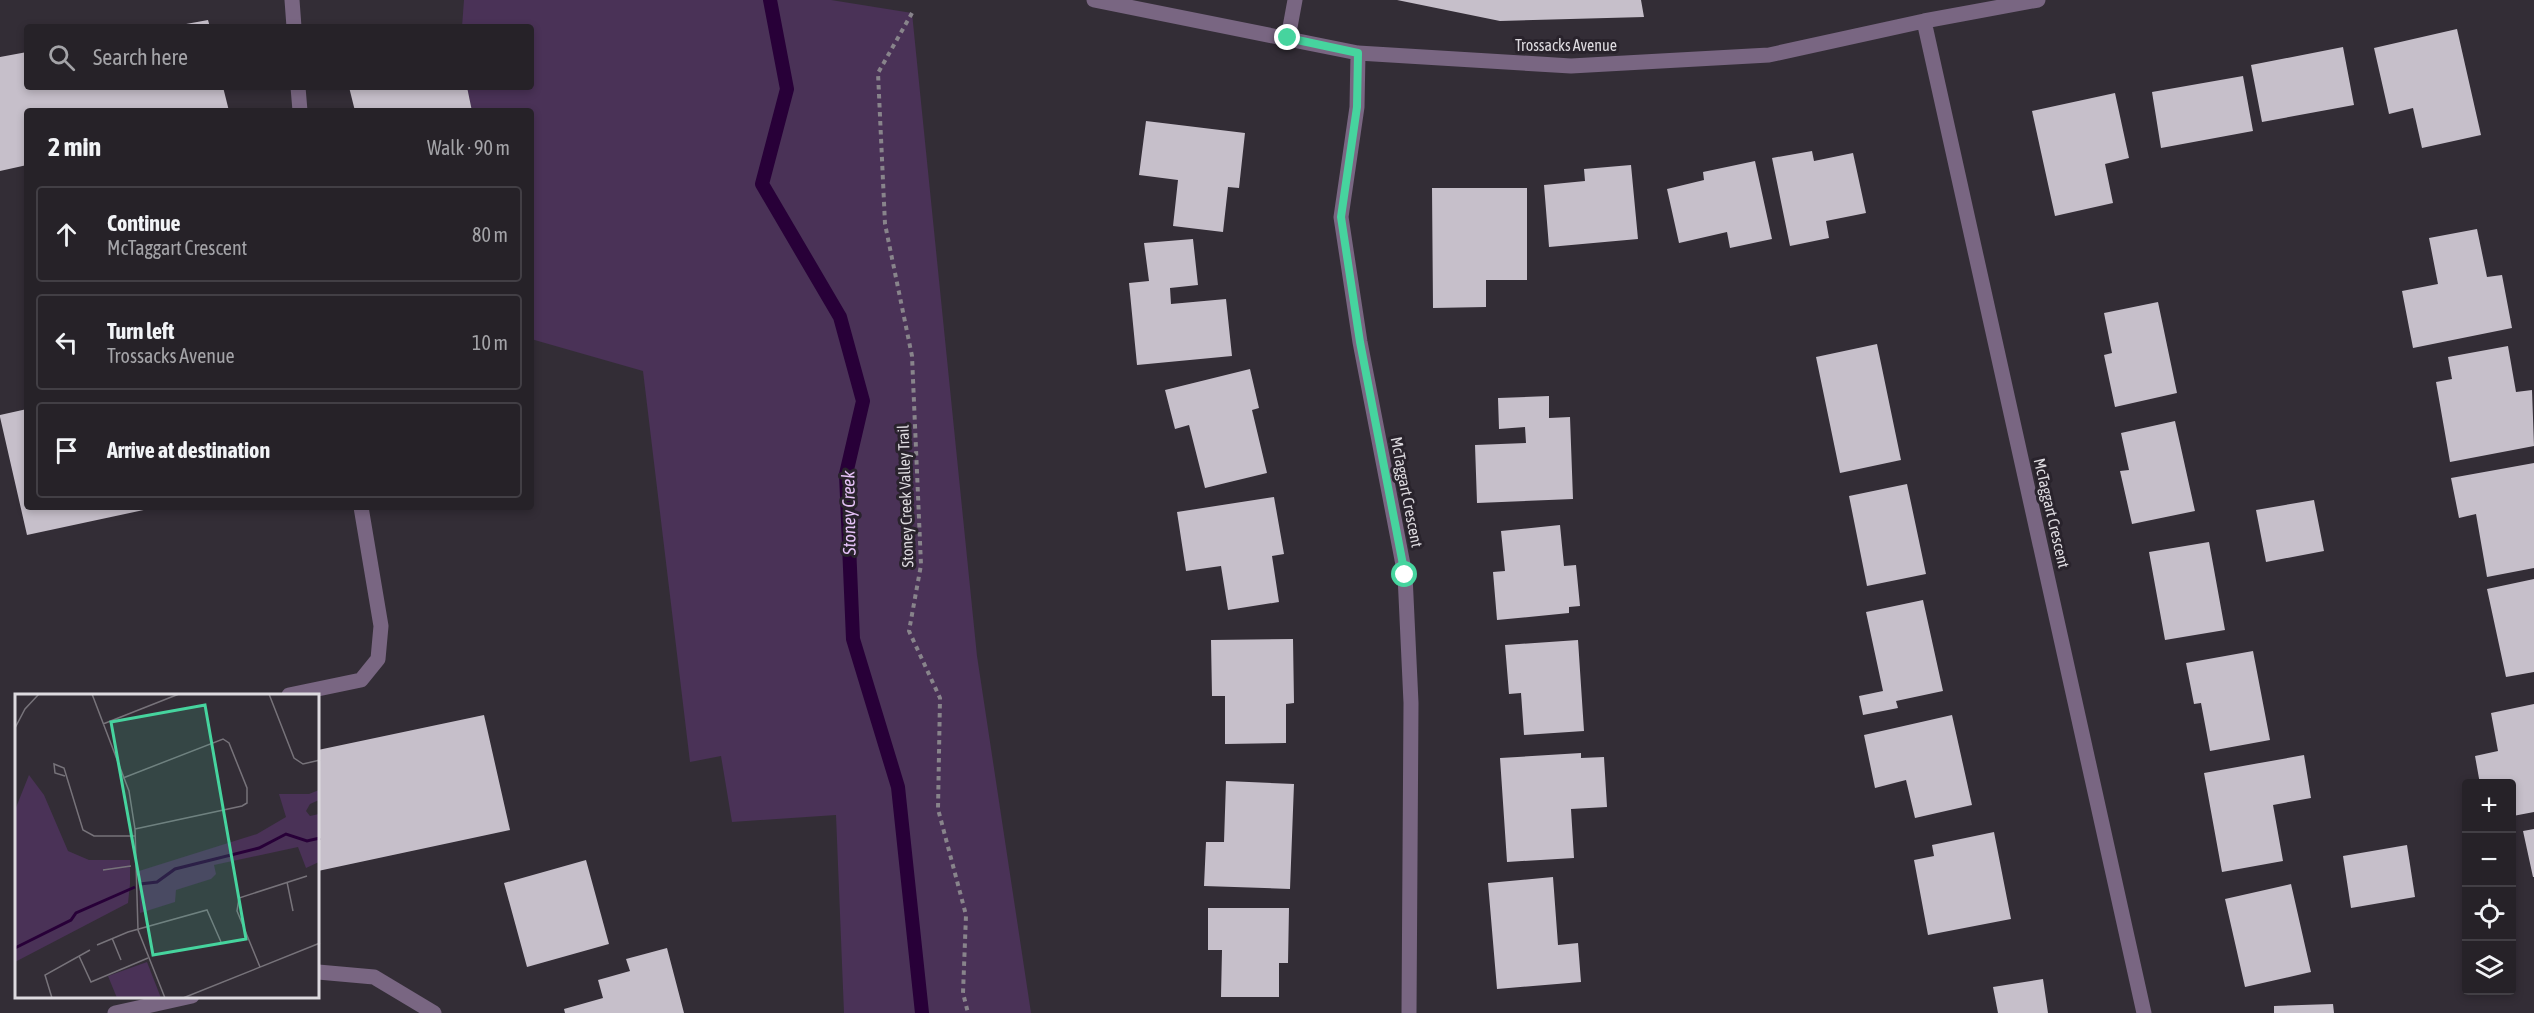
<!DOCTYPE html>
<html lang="en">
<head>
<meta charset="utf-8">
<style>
	:root { --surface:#262228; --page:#2e2a30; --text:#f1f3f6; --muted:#a4a4a8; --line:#423f45 }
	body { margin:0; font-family:"Asap Condensed",sans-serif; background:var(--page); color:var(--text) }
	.controls { position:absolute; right:18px; bottom:18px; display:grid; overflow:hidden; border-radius:6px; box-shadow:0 3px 9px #0003 }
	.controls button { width:54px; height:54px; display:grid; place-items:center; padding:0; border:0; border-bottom:2px solid var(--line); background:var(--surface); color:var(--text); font:30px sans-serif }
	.stop { position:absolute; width:18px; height:18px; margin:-14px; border:4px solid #46d49e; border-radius:50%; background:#fff }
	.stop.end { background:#46d49e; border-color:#fff; box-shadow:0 2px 6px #0008 }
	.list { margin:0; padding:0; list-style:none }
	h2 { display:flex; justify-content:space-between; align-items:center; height:78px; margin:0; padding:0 24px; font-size:26px }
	h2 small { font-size:20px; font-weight:400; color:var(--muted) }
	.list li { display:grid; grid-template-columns:39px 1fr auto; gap:18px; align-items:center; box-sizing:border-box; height:96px; margin:0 12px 12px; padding:0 12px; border:2px solid var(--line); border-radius:6px }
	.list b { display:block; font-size:22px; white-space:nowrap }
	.list p { margin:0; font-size:20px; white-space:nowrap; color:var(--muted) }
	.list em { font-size:20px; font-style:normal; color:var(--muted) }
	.icon { flex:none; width:33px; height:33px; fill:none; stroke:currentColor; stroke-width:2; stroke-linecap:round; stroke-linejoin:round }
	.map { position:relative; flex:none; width:2534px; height:1013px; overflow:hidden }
	.search { position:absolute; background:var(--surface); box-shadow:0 3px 9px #0003; left:24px; top:24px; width:510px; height:66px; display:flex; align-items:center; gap:15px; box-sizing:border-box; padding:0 21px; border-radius:6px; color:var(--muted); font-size:22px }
	.panel { position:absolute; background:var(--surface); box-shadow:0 3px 9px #0003; left:24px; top:108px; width:510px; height:402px; border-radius:6px }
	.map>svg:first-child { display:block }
	.green { fill:#4a3257 }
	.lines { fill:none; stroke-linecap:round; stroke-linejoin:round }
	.stream { stroke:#280038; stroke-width:14 }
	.building { fill:#c6bfca }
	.path { stroke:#88848b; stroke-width:4; stroke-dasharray:4.5 4.5; stroke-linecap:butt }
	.minor { stroke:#796682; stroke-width:15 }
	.route { stroke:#46d49e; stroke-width:8 }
	.labels { text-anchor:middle; stroke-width:6; stroke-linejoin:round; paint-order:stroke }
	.street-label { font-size:16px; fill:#dedbe0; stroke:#29232c }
	.water-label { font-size:18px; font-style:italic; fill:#e6c3f8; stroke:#29232c }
	.inset-river { fill:none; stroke:#280038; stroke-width:3 }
	.inset-road { fill:none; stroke:#77737a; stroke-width:1.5 }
	.view { fill:#46d49e; fill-opacity:0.15; stroke:#46d49e; stroke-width:3 }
	.inset-edge { fill:none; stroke:#dedbe0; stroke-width:3 }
</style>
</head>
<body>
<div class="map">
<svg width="2534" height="1013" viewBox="0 0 2534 1013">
	<rect width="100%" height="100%" fill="#332d36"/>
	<path class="green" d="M464,0H831L912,13L977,656L1031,1013H844L836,815L732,822L721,756L690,762L643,371L531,339V111H472L467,87H531V27H462Z"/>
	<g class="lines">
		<path class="stream" d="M770,0L787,89L762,184L840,317L863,401L846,474L853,639L898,787L922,1013"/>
	</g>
	<path class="building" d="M1397,0H1641L1644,17L1500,21Z
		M208,20L210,27H175V26Z
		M2457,29L2481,135L2422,148L2413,108L2389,114L2374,48Z
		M2343,47L2354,105L2262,122L2251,65Z
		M27,52V87H223L229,111H27V165L0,171V57Z
		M2243,76L2253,131L2161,148L2152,92Z
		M349,87H467L472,111H355Z
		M2115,93L2129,158L2105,164L2113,203L2055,216L2032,111Z
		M1146,121L1245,133L1239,188L1228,187L1223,232L1173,226L1178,180L1139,175Z
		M1812,151L1814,161L1853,153L1866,213L1826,221L1829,238L1790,246L1772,158Z
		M1755,161L1772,239L1730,248L1727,232L1679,243L1667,189L1704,180L1703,172Z
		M1631,165L1638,239L1549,247L1544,185L1585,181L1584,169Z
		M1432,188H1527V280H1486V307L1433,308Z
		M2477,229L2487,277L2502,275L2512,328L2413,348L2402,291L2438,284L2429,238Z
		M1193,239L1198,285L1170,288L1171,304L1226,299L1232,356L1137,365L1129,283L1149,281L1144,243Z
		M2158,302L2177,393L2115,407L2104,355L2112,353L2104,313Z
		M1877,344L1901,460L1840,473L1816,357Z
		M2508,346L2516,392L2532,390L2534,446L2450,462L2436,382L2452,379L2448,357Z
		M1250,369L1259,408L1252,410L1267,473L1205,488L1189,425L1175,429L1165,390Z
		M1549,396V418L1570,417L1573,499L1477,503L1475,445L1526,443L1525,427L1499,429L1498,398Z
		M27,409V507L153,508L27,535L0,417V415Z
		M2175,421L2195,511L2132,524L2120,471L2129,470L2121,433Z
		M2534,463V568L2487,577L2476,514L2459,518L2451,478Z
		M1907,484L1926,574L1867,586L1849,496Z
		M1274,497L1284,554L1272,556L1279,602L1228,610L1221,566L1186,571L1177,512Z
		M2314,500L2324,551L2266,562L2256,510Z
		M1560,525L1564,566L1576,565L1580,606L1569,607V613L1497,620L1493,572L1505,571L1501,531Z
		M2209,542L2225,630L2165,640L2149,552Z
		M2534,579V672L2506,677L2487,589Z
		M1923,600L1943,691L1896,701L1898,708L1863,715L1859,696L1883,691L1866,612Z
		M1293,639L1294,703L1286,704V743L1225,744V696H1212L1211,640Z
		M1578,640L1584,731L1524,735L1521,693L1509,694L1505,645Z
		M2253,651L2270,740L2210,751L2201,703L2194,704L2186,663Z
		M2534,704V812L2513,816L2512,784H2480L2475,756L2498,751L2491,713Z
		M484,715L510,830L318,871V750Z
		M1952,715L1972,805L1915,818L1906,780L1875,788L1864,735Z
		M1581,753V758L1604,757L1607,807L1571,809L1574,858L1507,862L1500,758Z
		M2304,755L2311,798L2273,805L2283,861L2222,872L2204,773Z
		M1226,781L1294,784L1290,889L1204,886L1206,842H1224Z
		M2534,829V877H2533L2523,831Z
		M1994,832L2011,919L1928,935L1914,860L1934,856L1932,845Z
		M2407,845L2415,897L2351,908L2343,856Z
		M586,860L609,944L527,967L504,883Z
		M1553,877L1558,945L1578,943L1581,982L1497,989L1488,883Z
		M2291,884L2311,972L2245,987L2225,899Z
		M1208,908H1289L1288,963H1279V997H1221L1222,950H1208Z
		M667,948L684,1013H565L564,1009L603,998L598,980L630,971L626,959Z
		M2043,979L2048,1013H1998L1993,987Z
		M2333,1004L2334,1013H2274V1006Z"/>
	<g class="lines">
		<path class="path" d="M912,13L878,73L885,224L912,356L921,565L909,631L940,698L938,809L966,915L963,993L968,1013"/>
		<path class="minor" d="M292,0L294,27
			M1094,0L1358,53L1571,66L1769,55L1924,21L2038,0
			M1924,21L2144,1013
			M1288,38L1295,0
			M1358,53L1357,107L1341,217L1360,342L1405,575L1411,703L1409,1013
			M298,87L300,111
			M289,695L361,680L378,659L381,626L361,507
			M318,972L374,977L434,1013
			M115,1013L192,996"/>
	</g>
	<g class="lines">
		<path class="route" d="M1288,38L1358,53L1357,107L1341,217L1360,342L1405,575"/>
	</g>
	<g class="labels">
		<g class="street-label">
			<text x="1566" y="51">Trossacks Avenue</text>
			<text transform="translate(1407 492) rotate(79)" y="6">McTaggart Crescent</text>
			<text transform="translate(905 496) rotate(-92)" y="6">Stoney Creek Valley Trail</text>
			<text transform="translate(2052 513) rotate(77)" y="6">McTaggart Crescent</text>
		</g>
		<g class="water-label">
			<text transform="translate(849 513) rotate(-91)" y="6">Stoney Creek</text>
		</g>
	</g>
	<g transform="translate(15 694)">
		<rect width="304" height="304" fill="#332d36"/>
		<path d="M14,81L29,101L53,157L74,166H115V190L113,209L0,268V116ZM304,96V106L295,110L291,117L295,122L304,120V168L291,174L283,153L199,171L201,180L196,185L161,196L160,208L125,219L124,177L242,140L271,123L264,100H294ZM132,268L146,304H102L93,282Z" fill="#4a3257"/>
		<path class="inset-river" d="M125,190L142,188L160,175L244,154L271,140L292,147L305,144M0,254L56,226L61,219L120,193"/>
		<path class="inset-road" d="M77,0L114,97L120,135L123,236L150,304M254,0L279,64L288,70L305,66M88,30L164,0M0,34L10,15L24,0M50,82L40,79L39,70L49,74L68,136L79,142H120M108,84L208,45L214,49L232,94V109L227,112L120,135M88,176L116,172M272,188L278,217M97,244L106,266M82,251L113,238L192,216L206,248M64,262L76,288L133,264M245,273L222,217L224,204L292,182M37,304L30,281L75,256M168,304L305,249"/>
		<path class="view" d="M190,11L231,245L138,261L96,28Z"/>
		<rect width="304" height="304" class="inset-edge"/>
	</g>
</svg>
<div class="controls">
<button>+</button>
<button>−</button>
<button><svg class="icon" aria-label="locate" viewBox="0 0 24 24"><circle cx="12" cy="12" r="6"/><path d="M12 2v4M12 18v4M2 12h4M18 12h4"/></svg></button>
<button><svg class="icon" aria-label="layers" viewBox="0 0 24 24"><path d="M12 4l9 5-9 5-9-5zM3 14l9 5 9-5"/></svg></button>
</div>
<div class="stop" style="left:1405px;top:575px"></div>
<div class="stop end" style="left:1288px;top:38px"></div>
<div class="search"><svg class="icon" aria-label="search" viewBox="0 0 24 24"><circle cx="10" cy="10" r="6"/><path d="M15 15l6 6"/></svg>Search here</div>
<section class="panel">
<h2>2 min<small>Walk · 90 m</small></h2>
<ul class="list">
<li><svg class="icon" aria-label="ahead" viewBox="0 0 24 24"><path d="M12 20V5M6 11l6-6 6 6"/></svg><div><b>Continue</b><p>McTaggart Crescent</p></div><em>80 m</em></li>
<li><svg class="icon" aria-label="left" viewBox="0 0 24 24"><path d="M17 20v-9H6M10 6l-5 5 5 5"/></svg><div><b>Turn left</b><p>Trossacks Avenue</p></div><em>10 m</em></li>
<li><svg class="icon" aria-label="arrive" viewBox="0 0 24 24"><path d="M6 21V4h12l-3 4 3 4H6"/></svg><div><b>Arrive at destination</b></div></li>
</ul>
</section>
</div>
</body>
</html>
